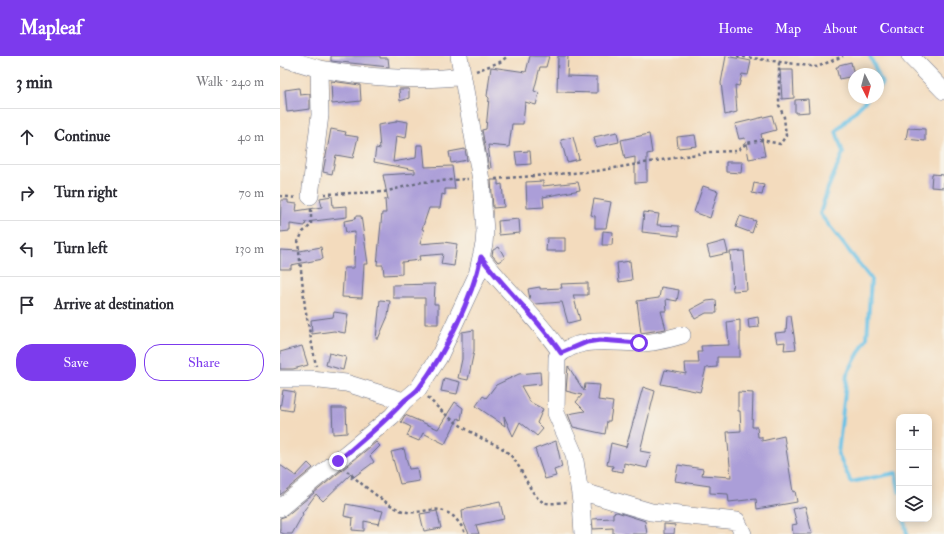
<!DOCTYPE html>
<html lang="en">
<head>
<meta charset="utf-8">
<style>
	:root { --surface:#fff; --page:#f7f7f7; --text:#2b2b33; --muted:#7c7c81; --line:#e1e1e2; --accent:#7c3aed }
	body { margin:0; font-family:"IM FELL Double Pica",serif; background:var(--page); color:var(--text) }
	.controls { position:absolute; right:12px; bottom:12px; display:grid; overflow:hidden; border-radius:8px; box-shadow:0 2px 10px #0003 }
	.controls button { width:36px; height:36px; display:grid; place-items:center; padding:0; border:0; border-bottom:1px solid var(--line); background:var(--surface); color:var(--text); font:20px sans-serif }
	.compass { position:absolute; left:568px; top:12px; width:36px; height:36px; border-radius:50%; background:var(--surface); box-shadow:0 2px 10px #0003; rotate:174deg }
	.stop { position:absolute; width:12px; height:12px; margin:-9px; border:3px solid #7c3aed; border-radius:50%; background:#fff }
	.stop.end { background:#7c3aed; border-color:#fff; box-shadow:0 1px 4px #0008 }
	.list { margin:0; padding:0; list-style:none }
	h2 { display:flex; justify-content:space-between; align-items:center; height:52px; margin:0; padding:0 16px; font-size:17px }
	h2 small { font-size:13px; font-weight:400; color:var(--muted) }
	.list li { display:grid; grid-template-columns:26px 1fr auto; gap:12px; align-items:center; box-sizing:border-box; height:56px; padding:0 16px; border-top:1px solid var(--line) }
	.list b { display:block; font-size:15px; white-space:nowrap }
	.list em { font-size:13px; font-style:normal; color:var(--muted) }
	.actions { display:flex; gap:8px; padding:12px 16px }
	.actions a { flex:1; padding:9px 0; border:1px solid var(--accent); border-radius:16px; text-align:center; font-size:14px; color:var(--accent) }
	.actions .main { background:var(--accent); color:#fff }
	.icon { flex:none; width:22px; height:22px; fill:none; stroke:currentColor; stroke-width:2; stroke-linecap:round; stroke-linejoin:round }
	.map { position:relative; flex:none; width:664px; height:478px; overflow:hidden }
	header { display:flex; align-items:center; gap:24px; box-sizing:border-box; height:56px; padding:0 20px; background:var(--accent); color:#fff }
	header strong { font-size:19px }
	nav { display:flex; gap:22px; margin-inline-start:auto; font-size:14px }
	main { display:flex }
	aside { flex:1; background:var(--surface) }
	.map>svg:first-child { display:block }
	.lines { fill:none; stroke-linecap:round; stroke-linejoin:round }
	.stream { stroke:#68c1e6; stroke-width:4 }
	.building { fill:#ab9ed8 }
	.minor-casing { stroke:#676b7f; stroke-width:18 }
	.path { stroke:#676b7f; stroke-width:2.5; stroke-dasharray:3 3; stroke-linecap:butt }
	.minor { stroke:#fff; stroke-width:17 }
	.route { stroke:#7c3aed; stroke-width:5 }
</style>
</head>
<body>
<header>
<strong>Mapleaf</strong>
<nav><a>Home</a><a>Map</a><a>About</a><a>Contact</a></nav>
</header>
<main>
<aside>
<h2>3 min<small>Walk · 240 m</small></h2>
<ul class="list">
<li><svg class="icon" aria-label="ahead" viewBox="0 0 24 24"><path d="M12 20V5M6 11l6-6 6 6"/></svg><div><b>Continue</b></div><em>40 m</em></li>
<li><svg class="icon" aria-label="right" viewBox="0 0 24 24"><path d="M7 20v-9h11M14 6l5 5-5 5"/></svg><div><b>Turn right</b></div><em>70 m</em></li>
<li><svg class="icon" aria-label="left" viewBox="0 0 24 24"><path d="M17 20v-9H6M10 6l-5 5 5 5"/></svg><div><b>Turn left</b></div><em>130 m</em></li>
<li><svg class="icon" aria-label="arrive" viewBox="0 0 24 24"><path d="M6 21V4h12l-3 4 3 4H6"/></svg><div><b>Arrive at destination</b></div></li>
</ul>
<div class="actions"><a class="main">Save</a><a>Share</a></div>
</aside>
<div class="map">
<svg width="664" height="478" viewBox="0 0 664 478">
	<rect width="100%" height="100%" fill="#f7f3e8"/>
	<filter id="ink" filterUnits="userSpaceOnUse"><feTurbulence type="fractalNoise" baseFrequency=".025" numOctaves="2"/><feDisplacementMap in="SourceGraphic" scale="8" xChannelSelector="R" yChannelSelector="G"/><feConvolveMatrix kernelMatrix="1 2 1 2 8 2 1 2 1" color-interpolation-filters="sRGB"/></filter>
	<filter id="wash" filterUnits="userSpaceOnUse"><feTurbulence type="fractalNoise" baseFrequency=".012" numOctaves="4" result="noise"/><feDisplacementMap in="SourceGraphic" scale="16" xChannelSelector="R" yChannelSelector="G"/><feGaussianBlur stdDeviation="0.9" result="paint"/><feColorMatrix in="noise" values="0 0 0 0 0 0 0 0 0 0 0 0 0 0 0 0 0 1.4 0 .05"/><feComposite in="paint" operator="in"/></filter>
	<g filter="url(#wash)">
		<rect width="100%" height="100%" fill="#f3dbbd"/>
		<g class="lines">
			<path class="stream" d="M590,0L602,28L598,32
				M588,42L556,75L563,97L548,132L540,158L591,223L587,282L567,318L558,398L571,426L616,417L619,436
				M624,463L627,478"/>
		</g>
		<g id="blocks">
			<path class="building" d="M51,0H100V2H108L109,11L51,5Z
				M250,0H269L266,11H260L254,35L259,37L256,49L245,46L243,68H232L229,91L208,89L211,112L209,113L202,74L206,73L209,42L207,40L211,11L246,16Z
				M278,0H288L287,20L317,21V37L277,36Z
				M446,0L471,5L468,19L462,18L459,30L455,29L457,56L445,59L441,27Z
				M571,6L574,20L559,23L556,11H558L559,9Z
				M500,14H513L514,42L502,43Z
				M51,25L80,29L81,45L52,48Z
				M19,32L20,39L30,38V53L7,56L5,34Z
				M119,33H129V42L120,45Z
				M528,43L529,56L515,57V44Z
				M492,59L496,74L481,78L485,100L469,103L465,82L459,83L455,68Z
				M116,64L128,66L126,82L116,80L113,106L136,102L137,89H143L145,111L172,110L175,133H165V139L162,138L160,152H149L142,173L144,174L140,188L164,186L177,188L174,210L161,208L163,198L139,200L140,204L122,206V218L104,219L103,209H97L102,157H106L105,143H108L103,119L135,117V114L94,106L96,92L100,93L98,69L116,66Z
				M628,72L645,73V85L626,83Z
				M51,73L66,76L65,79L78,81L73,102L56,99L52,118L43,116Z
				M337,76L339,86L316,91L314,81Z
				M369,78L372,97L367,98V126L355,127V101L345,103L341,84Z
				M415,79L417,90L398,92L397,81Z
				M293,81L299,103L287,106L281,84Z
				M185,93L187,104L171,107L169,96Z
				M250,95L251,108L237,109L235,96Z
				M446,106H462L461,117L446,116Z
				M652,118L664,119V132L651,131Z
				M211,124H218V129L222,128L224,151L213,152Z
				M263,125V130L298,126L300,134L263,141L264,151L247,152L246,126Z
				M474,127L484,129L482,139L472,137Z
				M423,130L438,135L430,162L414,156Z
				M52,140L53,151L67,150V161L26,166L25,170L10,168V175L0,176L1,144H8V147L17,148L16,155L42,151L40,142Z
				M314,143L331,146L326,172H315V160L311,159Z
				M364,156L379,158L377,169L399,170V180L362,176Z
				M76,160H81L88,208H84L82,242L62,241L64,212H74L75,176L66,177L64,165L75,163Z
				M460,160L476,165L472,177L456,171Z
				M239,163L240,177L219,179L218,165Z
				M323,175L333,176L332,189H322Z
				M267,182H285V195H266Z
				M445,185L448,197L430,201L427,190Z
				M41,191L43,203L11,209V213H0V194L20,195Z
				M219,191L225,202L218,206L212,199L213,194Z
				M464,195L467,234L453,235L450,196Z
				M350,205L352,224L339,226L337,207Z
				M308,227V239H293L300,264L288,267L282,246L255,248L250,243L248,233L260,231V233L282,232L281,228Z
				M155,228L154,248H158V268H145V242H113V229Z
				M381,231L399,234L397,245L386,243L387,255H381L386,273L361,277L357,245L379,242Z
				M100,244L110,245L108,260L98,283H96Z
				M436,244L437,257H426L415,263L410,254L427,245Z
				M54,256L68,258L65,277L54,275L32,278L31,264L53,261Z
				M507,260H511L516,293L504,294L505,286L497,287L495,277L506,276Z
				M478,261L479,271L469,272L468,263Z
				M460,264V301H437V311L426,312L420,336L381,328L385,314L406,318L405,307H419L418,296H422L421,290L449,289L447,266Z
				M194,274V295L188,324L178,322L182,303V276Z
				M22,290L28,309L13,313H0V296Z
				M49,297L66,301L63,314L46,309Z
				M288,310L304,335L305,328L320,329L318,344L333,346L330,365H327L325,378L293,371L288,358L305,355L296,346L302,339L286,335Z
				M260,316L261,328L241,330L250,346L263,353L257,367L263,373L257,380L240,366L233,380L224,360L225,370L196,350L203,340L206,342L216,329L239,318Z
				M164,322L180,326L177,338L161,335Z
				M363,331L375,335L360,395L371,397L367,412L344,407L343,416L332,414L333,410L327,409L331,387L346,391Z
				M3,334L15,336L12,355L0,353Z
				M458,336L473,337L472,371H477L478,381H482V385L504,380L513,436L515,435L517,446L477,453L476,443L449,446L448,438L430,437V430L395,425L398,409L423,413L422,419L451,421L447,376L461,375L460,355H458Z
				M175,346L183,352L181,364L178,362L165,388L143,377L139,385L127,380L131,371L121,366L125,359L158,373Z
				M52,352H66L67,377L53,378Z
				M276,385L282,411L274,414L276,420L265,423L255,393Z
				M96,386L100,390L90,400L94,406L71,423L72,417L43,445L36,438L22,457L23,458L12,478H4L0,476V462L6,460Z
				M124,393L129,413L137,412L139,425L120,428L111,396Z
				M28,407L33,412L0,439V409L16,420Z
				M220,446L224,463L196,469L199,478H189L183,465L182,454Z
				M66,448L103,455L99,468L84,465V475L72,474L73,462L64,460Z
				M525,450L532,478H513L512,469L517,468L513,453Z
				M157,455L161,472L144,475L140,458Z
				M337,456L365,465L367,478H333V472L313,473L312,463L333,462V457Z
				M384,468L395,469L394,478H384Z"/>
		</g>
	</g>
	<g filter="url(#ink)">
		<use href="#blocks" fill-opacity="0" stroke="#676b7f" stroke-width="1"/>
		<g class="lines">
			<g class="minor-casing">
				<path id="minor" d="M630,0L664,35
					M0,1C14,5 28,10 41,13C82,21 142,26 182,20
					M30,140L40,59L39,13
					M201,201C226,235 258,262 281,297
					M0,323H31L66,327L124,345
					M300,435L371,456L457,465L463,478
					M0,452L112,360L124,345L138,333L159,301L197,219L204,188L205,175L201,124L179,0
					M303,478L301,445L294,398L276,357L277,301C298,279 333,287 360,287C374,287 388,283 402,279"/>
			</g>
			<path class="path" d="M457,0L537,11L563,0
				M196,15L220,6L228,0
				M215,123L317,115L429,96L457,95L467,87L482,84L500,88L506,80L504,61L499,49V6
				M44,138L104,136L142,126L188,123
				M0,140L17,142
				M31,153V169L23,176L18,186L25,251L36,310
				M148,341C161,357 179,369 196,379C206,386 219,388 228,397C244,411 248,438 263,446C269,449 281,446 287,446
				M67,415C80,427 104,447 120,454C140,462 153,445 173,460C178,465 183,471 185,478"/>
			<use href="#minor" class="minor"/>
		</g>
	</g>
	<g class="lines" filter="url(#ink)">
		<path class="route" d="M58,405C80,386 103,368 123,346C128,341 135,338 139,332C165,298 192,242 201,201C226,235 258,262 281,297L307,286L320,284L359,287"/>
	</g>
</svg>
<div class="controls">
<button>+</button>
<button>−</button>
<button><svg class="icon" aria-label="layers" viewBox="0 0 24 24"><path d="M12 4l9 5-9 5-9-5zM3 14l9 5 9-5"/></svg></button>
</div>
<svg class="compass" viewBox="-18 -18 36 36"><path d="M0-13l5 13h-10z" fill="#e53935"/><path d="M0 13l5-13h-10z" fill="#7c7c81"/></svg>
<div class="stop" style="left:359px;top:287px"></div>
<div class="stop end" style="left:58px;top:405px"></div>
</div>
</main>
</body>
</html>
